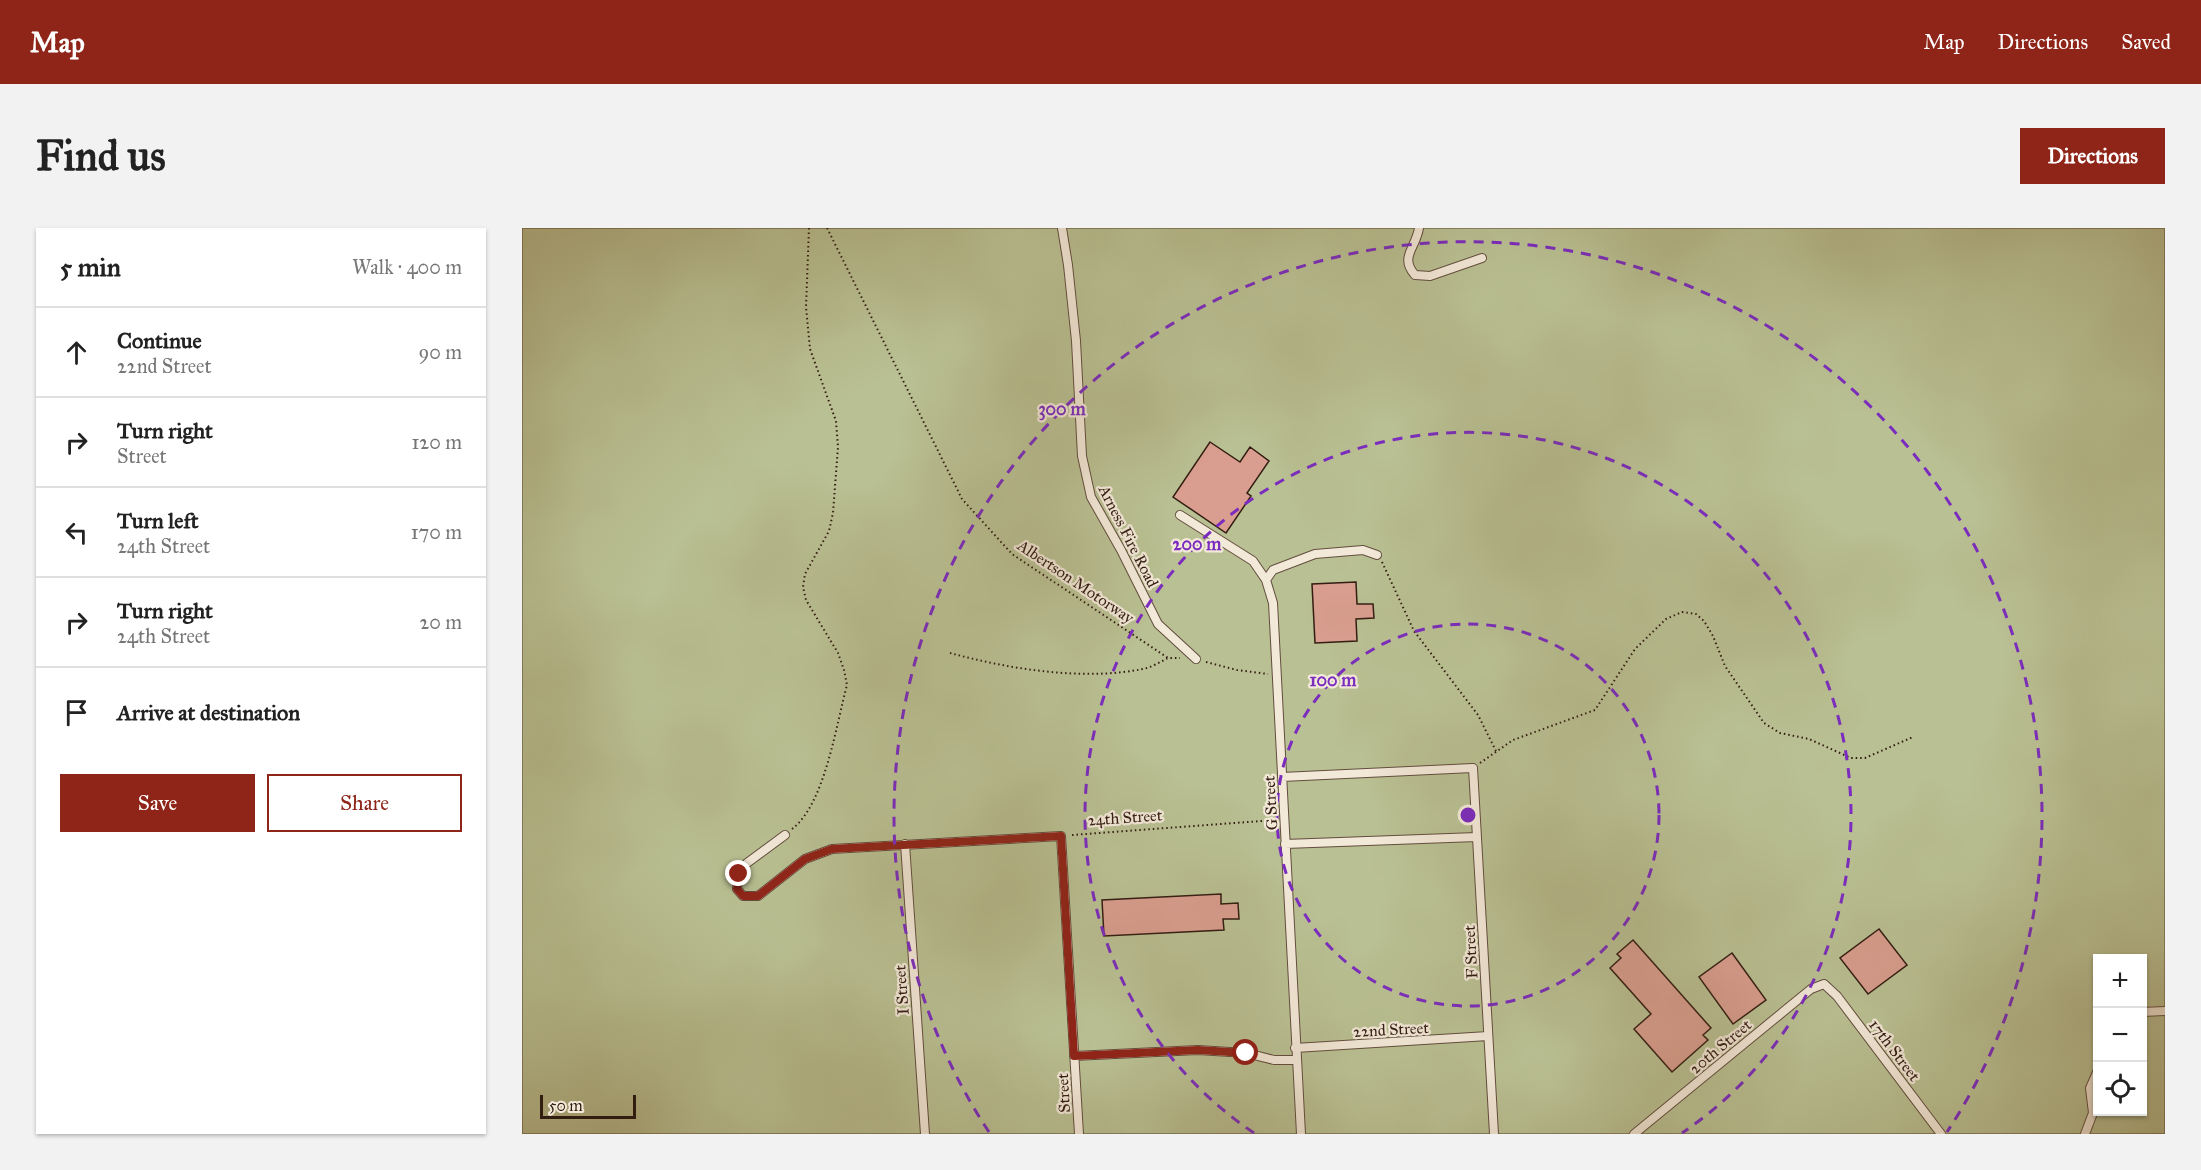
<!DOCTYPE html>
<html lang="en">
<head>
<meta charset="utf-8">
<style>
	:root { --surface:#fff; --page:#f2f2f2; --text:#222; --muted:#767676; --line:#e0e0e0; --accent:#8f2418 }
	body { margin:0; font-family:"IM FELL Great Primer",serif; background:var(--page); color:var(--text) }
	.controls { position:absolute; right:18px; bottom:18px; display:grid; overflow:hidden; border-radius:0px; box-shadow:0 2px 4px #0004 }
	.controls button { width:54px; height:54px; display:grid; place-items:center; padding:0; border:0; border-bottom:2px solid var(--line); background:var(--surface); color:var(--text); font:30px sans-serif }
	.scale { position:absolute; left:18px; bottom:15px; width:96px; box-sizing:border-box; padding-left:6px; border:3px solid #331d12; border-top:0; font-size:16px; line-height:21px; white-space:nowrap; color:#331d12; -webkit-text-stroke:4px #f3e9d9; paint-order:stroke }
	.stop { position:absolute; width:18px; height:18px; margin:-14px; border:4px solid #8f2418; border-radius:50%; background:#fff }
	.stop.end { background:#8f2418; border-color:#fff; box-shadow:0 2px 6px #0008 }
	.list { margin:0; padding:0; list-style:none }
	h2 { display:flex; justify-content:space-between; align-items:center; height:78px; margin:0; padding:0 24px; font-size:26px }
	h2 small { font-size:20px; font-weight:400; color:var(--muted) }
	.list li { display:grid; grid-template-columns:39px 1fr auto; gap:18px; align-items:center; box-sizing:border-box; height:90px; padding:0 24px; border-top:2px solid var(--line) }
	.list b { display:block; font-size:22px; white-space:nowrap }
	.list p { margin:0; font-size:20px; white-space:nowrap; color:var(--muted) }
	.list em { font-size:20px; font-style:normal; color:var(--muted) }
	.actions { display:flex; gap:12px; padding:18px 24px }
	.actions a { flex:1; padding:14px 0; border:2px solid var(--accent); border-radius:0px; text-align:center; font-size:21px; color:var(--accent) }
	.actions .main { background:var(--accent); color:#fff }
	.icon { flex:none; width:33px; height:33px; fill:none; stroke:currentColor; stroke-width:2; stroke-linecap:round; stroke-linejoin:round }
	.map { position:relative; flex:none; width:1643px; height:906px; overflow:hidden; border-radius:0px }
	header { display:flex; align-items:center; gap:36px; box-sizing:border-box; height:84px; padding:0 30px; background:var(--accent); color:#fff }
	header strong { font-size:28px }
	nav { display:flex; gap:33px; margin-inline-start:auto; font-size:21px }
	.intro { display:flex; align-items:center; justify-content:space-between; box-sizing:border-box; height:144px; padding:0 36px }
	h1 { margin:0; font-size:42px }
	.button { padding:15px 27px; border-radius:0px; background:var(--accent); color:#fff; font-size:21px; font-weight:700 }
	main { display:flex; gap:36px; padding:0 36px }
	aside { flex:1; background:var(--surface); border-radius:0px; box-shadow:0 2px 4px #0004 }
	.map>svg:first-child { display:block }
	.green { fill:#b9c093; stroke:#766e52; stroke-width:1.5; fill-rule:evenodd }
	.building { fill:#d99e8f; stroke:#331d12; stroke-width:1.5 }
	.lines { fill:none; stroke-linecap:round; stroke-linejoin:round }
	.service-casing { stroke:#624d3e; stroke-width:10 }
	.path { stroke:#331d12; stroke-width:2; stroke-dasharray:1.5 3; stroke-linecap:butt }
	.service { stroke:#f3e9d9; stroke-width:8 }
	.route { stroke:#8f2418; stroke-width:8 }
	.ring { fill:none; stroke:#7b2cbf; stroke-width:3; stroke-dasharray:10 8 }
	.labels { text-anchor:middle; stroke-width:4.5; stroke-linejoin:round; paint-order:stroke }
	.street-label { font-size:16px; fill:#331d12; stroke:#f3e9d9 }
	.centre { fill:#7b2cbf; stroke:#f3e9d9; stroke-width:3 }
	.ring-label { font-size:18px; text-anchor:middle; font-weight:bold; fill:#7b2cbf; stroke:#f3e9d9; stroke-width:4.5; stroke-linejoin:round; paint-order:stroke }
</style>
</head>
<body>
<header>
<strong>Map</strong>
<nav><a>Map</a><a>Directions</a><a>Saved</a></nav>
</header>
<div class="intro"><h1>Find us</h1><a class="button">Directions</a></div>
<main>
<aside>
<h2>5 min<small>Walk · 400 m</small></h2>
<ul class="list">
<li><svg class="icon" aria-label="ahead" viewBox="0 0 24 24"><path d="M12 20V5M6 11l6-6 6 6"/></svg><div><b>Continue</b><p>22nd Street</p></div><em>90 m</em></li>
<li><svg class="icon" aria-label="right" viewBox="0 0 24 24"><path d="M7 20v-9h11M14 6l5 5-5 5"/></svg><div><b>Turn right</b><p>Street</p></div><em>120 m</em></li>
<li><svg class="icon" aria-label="left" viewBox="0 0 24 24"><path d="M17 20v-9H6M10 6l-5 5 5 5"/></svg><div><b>Turn left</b><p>24th Street</p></div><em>170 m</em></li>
<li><svg class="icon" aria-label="right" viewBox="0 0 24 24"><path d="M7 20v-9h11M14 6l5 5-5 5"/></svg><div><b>Turn right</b><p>24th Street</p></div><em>20 m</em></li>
<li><svg class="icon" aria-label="arrive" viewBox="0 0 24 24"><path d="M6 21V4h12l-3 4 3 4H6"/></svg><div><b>Arrive at destination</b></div></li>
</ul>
<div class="actions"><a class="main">Save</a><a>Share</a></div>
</aside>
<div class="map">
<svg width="1643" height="906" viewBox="0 0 1643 906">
	<rect width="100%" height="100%" fill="#edddc4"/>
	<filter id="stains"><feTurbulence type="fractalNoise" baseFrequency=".00333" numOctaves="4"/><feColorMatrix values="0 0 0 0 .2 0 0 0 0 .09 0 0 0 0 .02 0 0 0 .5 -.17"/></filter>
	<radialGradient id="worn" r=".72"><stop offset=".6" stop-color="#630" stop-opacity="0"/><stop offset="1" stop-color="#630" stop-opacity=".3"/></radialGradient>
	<path class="green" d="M0,0H1643V906H0ZM1576,730H1620V884H1576Z"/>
	<path class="building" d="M688,214L718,234L728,219L747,233L725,265L729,268L704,305L651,269Z
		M834,354L835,376H851L852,390L834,391L835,413L793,415L790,356Z
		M699,666V676L716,675L717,691H701L702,702L582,708L580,672Z
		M1357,701L1385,737L1346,766L1318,730Z
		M1111,712L1189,800L1181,807L1186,812L1150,844L1112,801L1129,786L1088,740L1099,730L1095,726Z
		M1210,725L1244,772L1211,796L1177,749Z"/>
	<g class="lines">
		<g class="service-casing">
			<path id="service" d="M540,0L546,37L554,113L560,228L569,269L599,322L636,396L674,431
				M897,0C894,20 877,29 893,47L908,48L960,30
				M658,287L731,333L744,352L751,375L779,906
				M744,352L751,342L793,326L841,322L855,327
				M760,549L951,540L972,906
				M263,607L225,635L217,646L215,661L221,668H236L283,631L310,621L539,608L557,906
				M383,616L403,906
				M763,616L955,609
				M1620,784L1643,783
				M773,820L966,808
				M552,828L676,822L724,825L752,832H774
				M1112,906L1289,761L1302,756L1315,768L1419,906
				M1563,906L1571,885L1568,860L1576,842"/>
		</g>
		<path class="path" d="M305,0L440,271L490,326L646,430H658
			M860,334L892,403L956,487L974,523
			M428,425C487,441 561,453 621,441C630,439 638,434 646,430
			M684,434L715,442L746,446
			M958,535L991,512L1073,482L1113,421L1144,391L1160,384L1174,386L1182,393L1191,408L1203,438L1242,495L1258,505L1287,511L1329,530H1343L1391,509
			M270,601C303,576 314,497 325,457L322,442L316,425L284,372L281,359L283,346L307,303L311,285L316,219L314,193L288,121L284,79L287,0
			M550,607L753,592"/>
		<use href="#service" class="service"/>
	</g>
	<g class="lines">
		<path class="route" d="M217,646L215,661L221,668H236L283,631L310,621L539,608L552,828L676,822L724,825"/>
	</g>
	<g class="ring">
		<circle cx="946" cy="587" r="191"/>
		<path d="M732 905A383 383 0 1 1 1160 905"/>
		<path d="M467 904A574 574 0 1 1 1425 904"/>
	</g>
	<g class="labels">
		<g class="street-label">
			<text transform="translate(607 308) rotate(63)" y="6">Arness Fire Road</text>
			<text transform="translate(554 353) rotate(34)" y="6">Albertson Motorway</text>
			<text transform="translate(748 575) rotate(-93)" y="6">G Street</text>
			<text transform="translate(603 589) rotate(-4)" y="6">24th Street</text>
			<text transform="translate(948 724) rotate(-93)" y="6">F Street</text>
			<text transform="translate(379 762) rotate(-94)" y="6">I Street</text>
			<text transform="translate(869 801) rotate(-3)" y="6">22nd Street</text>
			<text transform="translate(1198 818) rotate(-40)" y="6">20th Street</text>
			<text transform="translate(1373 822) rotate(53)" y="6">17th Street</text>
			<text transform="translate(541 865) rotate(-93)" y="6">Street</text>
		</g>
	</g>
	<circle cx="946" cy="587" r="9" class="centre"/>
	<g class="ring-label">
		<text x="540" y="187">300 m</text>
		<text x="675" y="322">200 m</text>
		<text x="811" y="458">100 m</text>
	</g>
	<rect width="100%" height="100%" filter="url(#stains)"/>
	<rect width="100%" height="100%" fill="url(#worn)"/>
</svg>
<div class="controls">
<button>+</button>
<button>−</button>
<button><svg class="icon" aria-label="locate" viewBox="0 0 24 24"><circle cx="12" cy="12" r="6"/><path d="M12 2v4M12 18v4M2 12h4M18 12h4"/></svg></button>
</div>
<div class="scale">50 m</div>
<div class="stop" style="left:724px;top:825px"></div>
<div class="stop end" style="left:217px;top:646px"></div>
</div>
</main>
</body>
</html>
